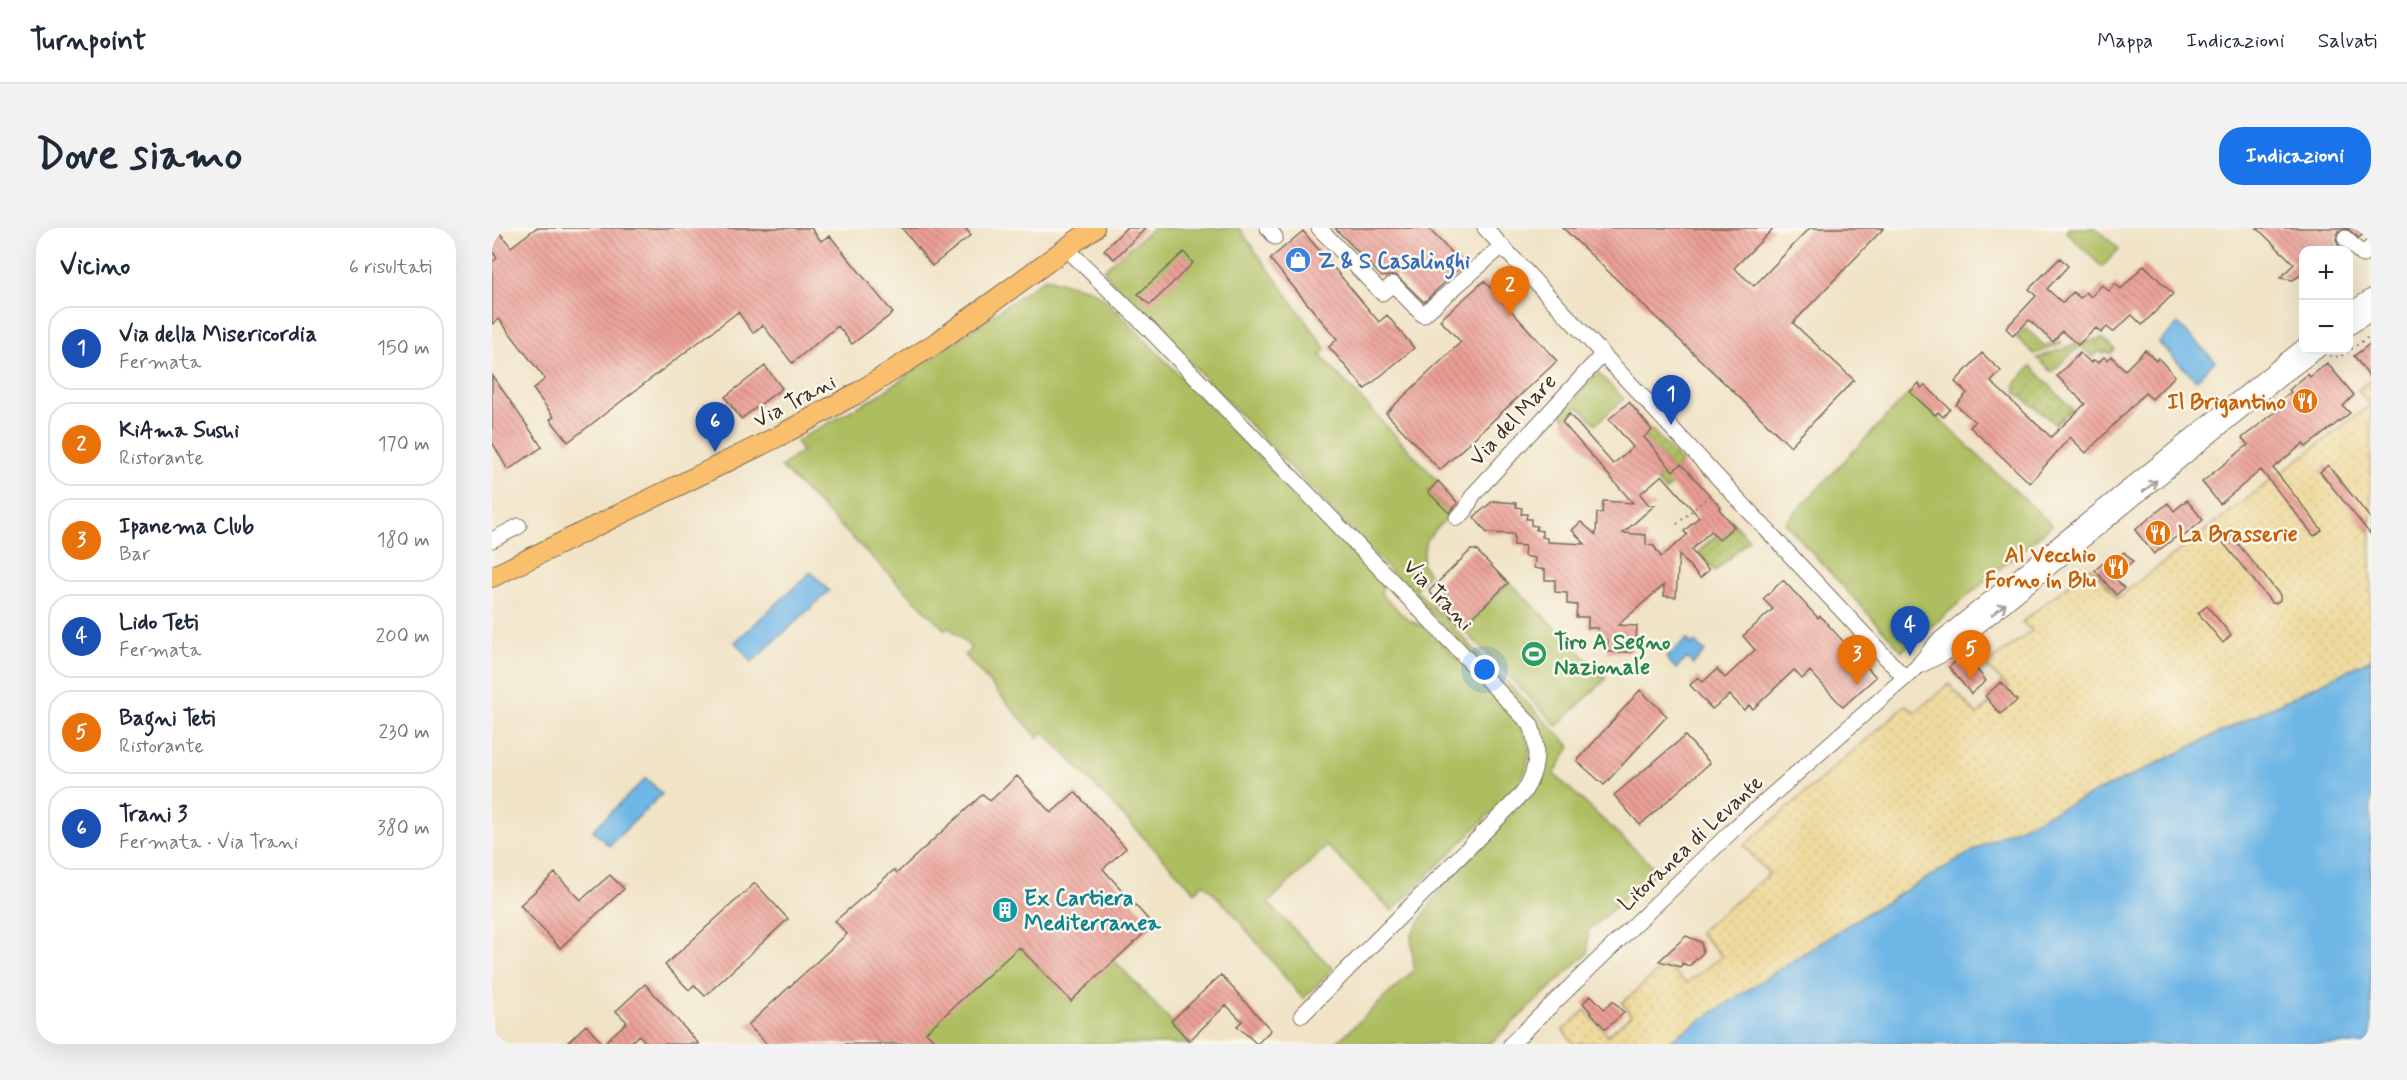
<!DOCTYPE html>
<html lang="it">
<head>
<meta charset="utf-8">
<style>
	:root { --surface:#fff; --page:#f2f2f3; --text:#1f2937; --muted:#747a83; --line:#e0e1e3; --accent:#1a73e8 }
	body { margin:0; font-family:Mynerve,sans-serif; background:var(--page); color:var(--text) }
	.controls { position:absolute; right:18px; top:18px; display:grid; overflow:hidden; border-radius:12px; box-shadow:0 6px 24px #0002 }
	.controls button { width:54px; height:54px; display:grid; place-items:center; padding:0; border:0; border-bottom:2px solid var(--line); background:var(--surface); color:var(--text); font:30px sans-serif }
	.you { position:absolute; left:993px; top:442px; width:21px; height:21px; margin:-15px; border:4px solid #fff; border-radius:50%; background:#1a73e8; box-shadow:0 0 0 9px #1a73e833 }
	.badge { display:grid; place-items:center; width:39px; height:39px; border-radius:50%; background:var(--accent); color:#fff; font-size:20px; font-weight:700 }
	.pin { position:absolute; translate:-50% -50px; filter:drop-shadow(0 2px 3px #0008) }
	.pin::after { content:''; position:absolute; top:32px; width:21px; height:18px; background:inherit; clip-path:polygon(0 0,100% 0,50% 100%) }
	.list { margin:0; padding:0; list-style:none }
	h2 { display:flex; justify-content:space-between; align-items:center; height:78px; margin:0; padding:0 24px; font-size:26px }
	h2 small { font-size:20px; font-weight:400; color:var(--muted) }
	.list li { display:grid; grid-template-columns:39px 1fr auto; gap:18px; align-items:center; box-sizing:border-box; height:84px; margin:0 12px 12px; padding:0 12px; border:2px solid var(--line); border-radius:24px }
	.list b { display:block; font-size:22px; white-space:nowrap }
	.list p { margin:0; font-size:20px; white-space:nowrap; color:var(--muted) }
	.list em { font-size:20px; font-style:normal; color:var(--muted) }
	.map { position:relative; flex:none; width:1879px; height:816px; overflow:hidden; border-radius:24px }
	header { display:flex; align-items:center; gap:36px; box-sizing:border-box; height:84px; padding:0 30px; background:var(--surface); border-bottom:2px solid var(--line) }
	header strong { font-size:28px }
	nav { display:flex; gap:33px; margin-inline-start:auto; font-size:21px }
	.intro { display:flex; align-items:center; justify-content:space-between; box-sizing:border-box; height:144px; padding:0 36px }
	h1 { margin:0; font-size:42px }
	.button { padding:15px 27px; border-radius:24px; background:var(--accent); color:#fff; font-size:21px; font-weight:700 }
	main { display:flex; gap:36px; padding:0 36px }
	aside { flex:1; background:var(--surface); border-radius:24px; box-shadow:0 6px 24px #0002 }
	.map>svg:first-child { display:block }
	.grass { fill:#adbe61; stroke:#747440; stroke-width:1.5 }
	.sand { fill:url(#sand-dots); stroke:#94825e; stroke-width:1.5 }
	.park { fill:url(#park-dots); stroke:#747440; stroke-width:1.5 }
	.water { fill:#6eb6e6; stroke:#547082; stroke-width:1.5 }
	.building { fill:url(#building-back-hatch); fill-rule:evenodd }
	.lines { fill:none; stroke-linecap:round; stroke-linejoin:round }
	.minor-casing { stroke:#7a6b59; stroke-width:17 }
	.major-casing { stroke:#7a6b59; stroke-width:22 }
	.path { stroke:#7a6b59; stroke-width:2; stroke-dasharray:1.5 4.5; stroke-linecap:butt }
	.minor { stroke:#fff; stroke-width:15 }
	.major { stroke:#f9bf6d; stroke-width:20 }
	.oneway { stroke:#a79f9a }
	.labels { text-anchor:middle; stroke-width:5; stroke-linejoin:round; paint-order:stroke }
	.shop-label { font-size:22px; font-weight:bold; fill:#366cbe; stroke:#fbf7ec; text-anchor:start }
	.street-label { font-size:22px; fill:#3b2a1e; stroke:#fbf7ec }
	.food-label { font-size:22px; font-weight:bold; fill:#c56008; stroke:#fbf7ec; text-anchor:end }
	.leisure-label { font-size:22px; font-weight:bold; fill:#27864d; stroke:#fbf7ec; text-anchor:start }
	.culture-label { font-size:22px; font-weight:bold; fill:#0d838f; stroke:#fbf7ec; text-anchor:start }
</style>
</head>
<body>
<header>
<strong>Turnpoint</strong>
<nav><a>Mappa</a><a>Indicazioni</a><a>Salvati</a></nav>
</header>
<div class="intro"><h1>Dove siamo</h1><a class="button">Indicazioni</a></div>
<main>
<aside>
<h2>Vicino<small>6 risultati</small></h2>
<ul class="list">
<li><span class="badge" style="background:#1a4fb4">1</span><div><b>Via della Misericordia</b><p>Fermata</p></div><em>150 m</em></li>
<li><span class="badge" style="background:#e8710a">2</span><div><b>KiAma Sushi</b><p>Ristorante</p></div><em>170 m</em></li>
<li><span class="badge" style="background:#e8710a">3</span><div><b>Ipanema Club</b><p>Bar</p></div><em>180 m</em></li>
<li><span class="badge" style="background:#1a4fb4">4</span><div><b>Lido Teti</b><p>Fermata</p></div><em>200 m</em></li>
<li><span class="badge" style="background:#e8710a">5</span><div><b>Bagni Teti</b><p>Ristorante</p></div><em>230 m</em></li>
<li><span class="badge" style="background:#1a4fb4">6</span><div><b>Trani 3</b><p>Fermata · Via Trani</p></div><em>380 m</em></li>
</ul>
</aside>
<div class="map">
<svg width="1879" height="816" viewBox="0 0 1879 816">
	<defs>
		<pattern id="sand-dots" width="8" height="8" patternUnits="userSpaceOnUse" patternTransform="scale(1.5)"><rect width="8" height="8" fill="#eeda9e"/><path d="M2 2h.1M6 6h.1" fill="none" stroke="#cdbb88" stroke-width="1.8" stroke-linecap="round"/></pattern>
		<pattern id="park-dots" width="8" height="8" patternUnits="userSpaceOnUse" patternTransform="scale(1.5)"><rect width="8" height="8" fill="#adbe61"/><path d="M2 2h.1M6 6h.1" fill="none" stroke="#8e9b4f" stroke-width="1.8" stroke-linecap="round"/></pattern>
		<pattern id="building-back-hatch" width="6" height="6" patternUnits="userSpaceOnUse" patternTransform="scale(1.5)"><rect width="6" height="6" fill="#eb9f96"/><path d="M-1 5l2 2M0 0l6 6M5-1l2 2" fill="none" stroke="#c0827a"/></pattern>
	</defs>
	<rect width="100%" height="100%" fill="#fbf7ec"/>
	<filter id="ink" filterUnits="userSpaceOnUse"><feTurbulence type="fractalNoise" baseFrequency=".0167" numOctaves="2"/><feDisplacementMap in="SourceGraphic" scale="12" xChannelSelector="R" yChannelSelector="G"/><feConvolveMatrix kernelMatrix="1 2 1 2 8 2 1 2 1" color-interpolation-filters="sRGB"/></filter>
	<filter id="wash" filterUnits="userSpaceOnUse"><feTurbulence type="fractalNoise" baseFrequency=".008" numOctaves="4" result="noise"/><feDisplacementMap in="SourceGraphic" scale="24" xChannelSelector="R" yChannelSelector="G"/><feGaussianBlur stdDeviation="1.35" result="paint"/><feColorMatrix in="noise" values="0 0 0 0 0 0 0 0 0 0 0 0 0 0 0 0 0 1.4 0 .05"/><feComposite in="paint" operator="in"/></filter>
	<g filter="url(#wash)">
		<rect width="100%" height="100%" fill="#f0e3c6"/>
		<path class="grass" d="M661,0H747L834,121L828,127L946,253L936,264L958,286L934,312L930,336L937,345L923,361L1078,518L1062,546L1165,642L1096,703V725L998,816H843L922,742L919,707L947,663L1041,564C1053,539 1055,522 1045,496L617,50L611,42Z
			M1577,0H1604L1627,21L1610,39L1574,4Z
			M553,50L597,61L613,71L891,356L889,366L916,392L932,399C957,423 1028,485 1036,515C1040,531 1033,545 1026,558L900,683L835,618L776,675L841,741L811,771L738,682L711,655L703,664L552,504L546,510L473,427L479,420L457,399L453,402L289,239L310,223L304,213L387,167Z
			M1106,145L1132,171L1104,196L1087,179L1073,190L1069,185Z
			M1418,164L1560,297L1410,423L1293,295Z
			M1018,354L1114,451L1065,498L970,400Z
			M527,719L579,773L622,732L700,816H392Z"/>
		<path class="sand" d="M1879,152V431L1633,551L1184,816H1082L1071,802L1093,782L1116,807L1139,787L1130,775L1173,737L1195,755L1230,728L1207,704L1277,646L1252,618L1414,477L1423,484L1457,456L1485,487L1516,459L1493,437L1540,403L1530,394L1599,339L1625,370L1878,177L1866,162Z"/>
		<path class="park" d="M1534,100L1553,118L1568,113L1570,116L1542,126L1524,109Z
			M1610,110L1623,121L1618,126L1615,123L1611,126L1607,123L1601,129L1588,118L1560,144L1545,130L1581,117Z
			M1539,138L1580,181L1563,196L1524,164L1523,156Z
			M1160,202L1190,235L1175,248L1181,256L1173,263L1164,252L1178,239L1152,209Z
			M1236,289L1257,312L1223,343L1206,324L1223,308L1227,311L1242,298Z"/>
		<path class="water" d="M1686,96L1723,133L1704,152L1667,115Z
			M319,344L337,363L260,434L243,414Z
			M1195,411L1200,417L1203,414L1213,424L1201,436L1195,430L1184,441L1174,430Z
			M1879,431V816H1172L1370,688L1500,612L1633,551Z
			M154,550L170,566L117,618L101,602Z"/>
		<g id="blocks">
			<path class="building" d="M0,0H4L19,19L44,0H319L329,13L338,8L401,85L360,116L346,98L300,135L271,97L261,105L246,84L76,214L58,191L62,189L41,161L53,151L7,91L0,96V34L5,30L0,23Z
				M410,0H473L479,7L440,38Z
				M634,0H654L622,31L612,22Z
				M843,0H936L971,37L932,74L904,47L890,49Z
				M1071,0H1282L1242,40L1262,58L1318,0H1392L1301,95L1362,152L1298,218Z
				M1765,0H1877L1867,10L1856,1L1846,3L1844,12L1847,18L1842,22H1812V45L1801,52L1788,50L1802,36Z
				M811,3L887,94L895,87L922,120L873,161L837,119L845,111L778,31Z
				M692,24L701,35L658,77L646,66Z
				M1568,30L1576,38L1555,61L1571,75L1581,64L1588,70L1594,64L1599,69L1610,57L1617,63L1623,56L1629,61L1652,37L1681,66L1650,97L1640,87L1621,104L1615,99L1609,105L1604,100L1586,117L1570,103L1561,114L1537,92L1521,108L1514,100L1544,68L1537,61Z
				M992,53L1065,133L948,242L894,185L969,114L948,92Z
				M1879,115V151L1862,128Z
				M1653,122L1664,133L1666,130L1683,148L1660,171L1653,165L1594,225L1578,209L1538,255L1478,199L1483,194L1464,177L1475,165L1463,154L1490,125L1509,143L1499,154L1559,209L1593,176L1565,148L1588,125L1599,135L1602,132L1606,135L1612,129L1616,132L1619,128L1633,142Z
				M1835,135L1862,167L1851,178L1858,185L1814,219L1811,216L1781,240L1830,302L1822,308L1769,242L1728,276L1710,254L1756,217L1750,210L1786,182L1782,177L1799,164L1797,162L1816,146L1818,149Z
				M273,138L290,160L249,191L233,169Z
				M0,147L50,219L16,242L0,214Z
				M1427,155L1429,160L1433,157L1458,181L1451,189L1446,184L1443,187L1418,164Z
				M1137,174L1160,202L1152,209L1181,243L1189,236L1229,279L1227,281L1242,298L1227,312L1219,303L1199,322L1217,342L1208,350L1187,326L1184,369L1172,368V357L1126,397L1145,398L1144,411H1141L1140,424H1115L1116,412H1106V400H1096V389H1084L1085,377L1075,376V365L1063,364V352H1053V342L1042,340L1043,330L1032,328L1033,318L1022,317V306L995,305L982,289L1001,273L1024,275V279L1030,280L1029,286H1035L1034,291H1039V297L1045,298L1044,302L1050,303V309L1055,310V314L1093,316L1080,302L1089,294L1104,307L1105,285H1110L1111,273L1141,275L1070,194L1077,186L1121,236L1141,219L1117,191ZM1170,247L1207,289L1192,303L1195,307L1169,329L1162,318L1154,317V307L1131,305L1163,277H1157L1148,266Z
				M1836,237L1879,291V307L1828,244Z
				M946,253L966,275L957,285L936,264Z
				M1695,272L1711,292L1691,309L1688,306L1662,326L1643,302L1676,275L1682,283Z
				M1737,305L1788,367V372L1784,375H1780L1729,312Z
				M979,322H984L1016,355L970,400L937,363Z
				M1632,324L1641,334L1622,349L1632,360L1624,367L1603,342L1611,335L1614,339Z
				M1291,352L1326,390L1328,388L1384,449L1351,479L1318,443L1310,451L1302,442L1261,481L1257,477L1252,482L1238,467L1220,481L1198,457L1206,449L1211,454L1225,441L1233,450L1263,422L1251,408L1281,381L1271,371Z
				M1715,378L1739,407L1731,415L1706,385Z
				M1473,426L1494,453L1479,466L1457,439Z
				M1509,454L1525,473L1508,486L1493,468Z
				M1148,462L1175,488L1112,557L1085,533Z
				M1193,508L1218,535L1148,597L1122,567Z
				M525,548L559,585L583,564L634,620L611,641L661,697L579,773L527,719L434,804L446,816H275L256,797L355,706L343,693L402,642L405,645L491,566L498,573Z
				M63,645L89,672L118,647L132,661L68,720L28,677Z
				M263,655L296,691L213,768L202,757L197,762L173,737Z
				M1194,708L1209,714L1211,725L1197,738L1190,735L1189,739L1167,733Z
				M729,747L779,802L765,816L745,798L750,793L734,777L697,813L679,793Z
				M153,756L207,816H155L147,807L137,816H74L94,797L111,816L135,794L124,783Z
				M1099,767L1112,781L1121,773L1132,785L1113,801L1091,775Z"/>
		</g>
	</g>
	<g filter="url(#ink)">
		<use href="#blocks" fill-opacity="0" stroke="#7a6b59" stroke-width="1.5"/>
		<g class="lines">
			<g class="minor-casing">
				<path id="minor" d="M776,0L783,9
					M827,0L890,65L901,56L931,87L1010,18
					M993,0L1413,450
					M1853,10L1871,27L1879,19
					M574,20L656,100L1039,497C1047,522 1046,543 1031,565L810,787
					M1856,84L1879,69
					M1856,100L1879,85
					M965,290L973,283L981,267L1111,126
					M0,312L27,298
					M1431,436L1453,425L1791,148L1826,122
					M1019,816L1245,598L1425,439L1445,414L1812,118"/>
			</g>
			<g class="major-casing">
				<path id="major" d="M0,349L287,208L367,164L447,113L602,0"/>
			</g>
			<path class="path" d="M1838,128L1848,129L1879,107
				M1185,296L1219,266"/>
			<use href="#minor" class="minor"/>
			<use href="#major" class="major"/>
		</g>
		<defs><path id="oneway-shaft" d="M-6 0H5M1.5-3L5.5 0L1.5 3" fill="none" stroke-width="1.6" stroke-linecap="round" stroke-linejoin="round" transform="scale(1.5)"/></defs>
		<g class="oneway">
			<use href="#oneway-shaft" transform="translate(1658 258) rotate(-39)"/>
			<use href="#oneway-shaft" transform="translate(1507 381) rotate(-39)"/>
		</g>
	</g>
	<defs>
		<g id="shop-disc" transform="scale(1.35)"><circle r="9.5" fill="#3f7fe0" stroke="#fbf7ec"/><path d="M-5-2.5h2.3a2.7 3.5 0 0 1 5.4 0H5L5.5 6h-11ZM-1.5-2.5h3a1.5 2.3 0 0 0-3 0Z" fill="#fff"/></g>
		<g id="restaurant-disc" transform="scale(1.35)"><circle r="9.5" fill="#e8710a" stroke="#fbf7ec"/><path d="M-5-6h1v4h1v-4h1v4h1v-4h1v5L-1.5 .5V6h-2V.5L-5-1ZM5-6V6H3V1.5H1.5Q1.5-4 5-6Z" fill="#fff"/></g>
		<g id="stadium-disc" transform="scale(1.35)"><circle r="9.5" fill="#2e9e5b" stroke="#fbf7ec"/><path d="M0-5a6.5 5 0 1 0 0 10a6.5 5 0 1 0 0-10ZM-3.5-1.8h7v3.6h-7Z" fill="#fff"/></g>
		<g id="building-disc" transform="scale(1.35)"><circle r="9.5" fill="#0f9aa8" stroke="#fbf7ec"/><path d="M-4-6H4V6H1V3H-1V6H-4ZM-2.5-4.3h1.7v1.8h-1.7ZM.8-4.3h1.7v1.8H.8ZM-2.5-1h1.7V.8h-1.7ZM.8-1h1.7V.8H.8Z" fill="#fff"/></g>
	</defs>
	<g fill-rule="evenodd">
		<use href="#shop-disc" x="806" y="32"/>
		<use href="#restaurant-disc" x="1813" y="173"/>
		<use href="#restaurant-disc" x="1666" y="305"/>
		<use href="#restaurant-disc" x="1624" y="339"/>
		<use href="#stadium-disc" x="1042" y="426"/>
		<use href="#building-disc" x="513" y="682"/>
	</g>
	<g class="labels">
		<g class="shop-label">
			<text x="826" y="40">Z &amp; S Casalinghi</text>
		</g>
		<g class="street-label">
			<text transform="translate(302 172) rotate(-28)" y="8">Via Trani</text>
			<text transform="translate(1020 191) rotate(-47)" y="8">Via del Mare</text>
			<text transform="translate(947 366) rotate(46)" y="8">Via Trani</text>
			<text transform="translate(1198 614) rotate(-43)" y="8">Litoranea di Levante</text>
		</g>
		<g class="food-label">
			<text x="1794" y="181">Il Brigantino</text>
			<text x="1686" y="313" text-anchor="start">La Brasserie</text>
			<text x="1604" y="334">Al Vecchio<tspan x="1604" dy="25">Forno in Blu</tspan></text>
		</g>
		<g class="leisure-label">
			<text x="1062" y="421">Tiro A Segno<tspan x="1062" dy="25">Nazionale</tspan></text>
		</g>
		<g class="culture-label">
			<text x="532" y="677">Ex Cartiera<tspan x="532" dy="25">Mediterranea</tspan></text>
		</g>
	</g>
</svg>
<div class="controls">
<button>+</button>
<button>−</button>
</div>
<div class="you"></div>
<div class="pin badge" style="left:1179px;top:197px;background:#1a4fb4">1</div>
<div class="pin badge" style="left:1018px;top:88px;background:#e8710a">2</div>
<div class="pin badge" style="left:1365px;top:457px;background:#e8710a">3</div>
<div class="pin badge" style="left:1418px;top:428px;background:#1a4fb4">4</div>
<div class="pin badge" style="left:1479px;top:452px;background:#e8710a">5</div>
<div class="pin badge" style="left:223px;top:224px;background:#1a4fb4">6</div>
</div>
</main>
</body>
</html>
